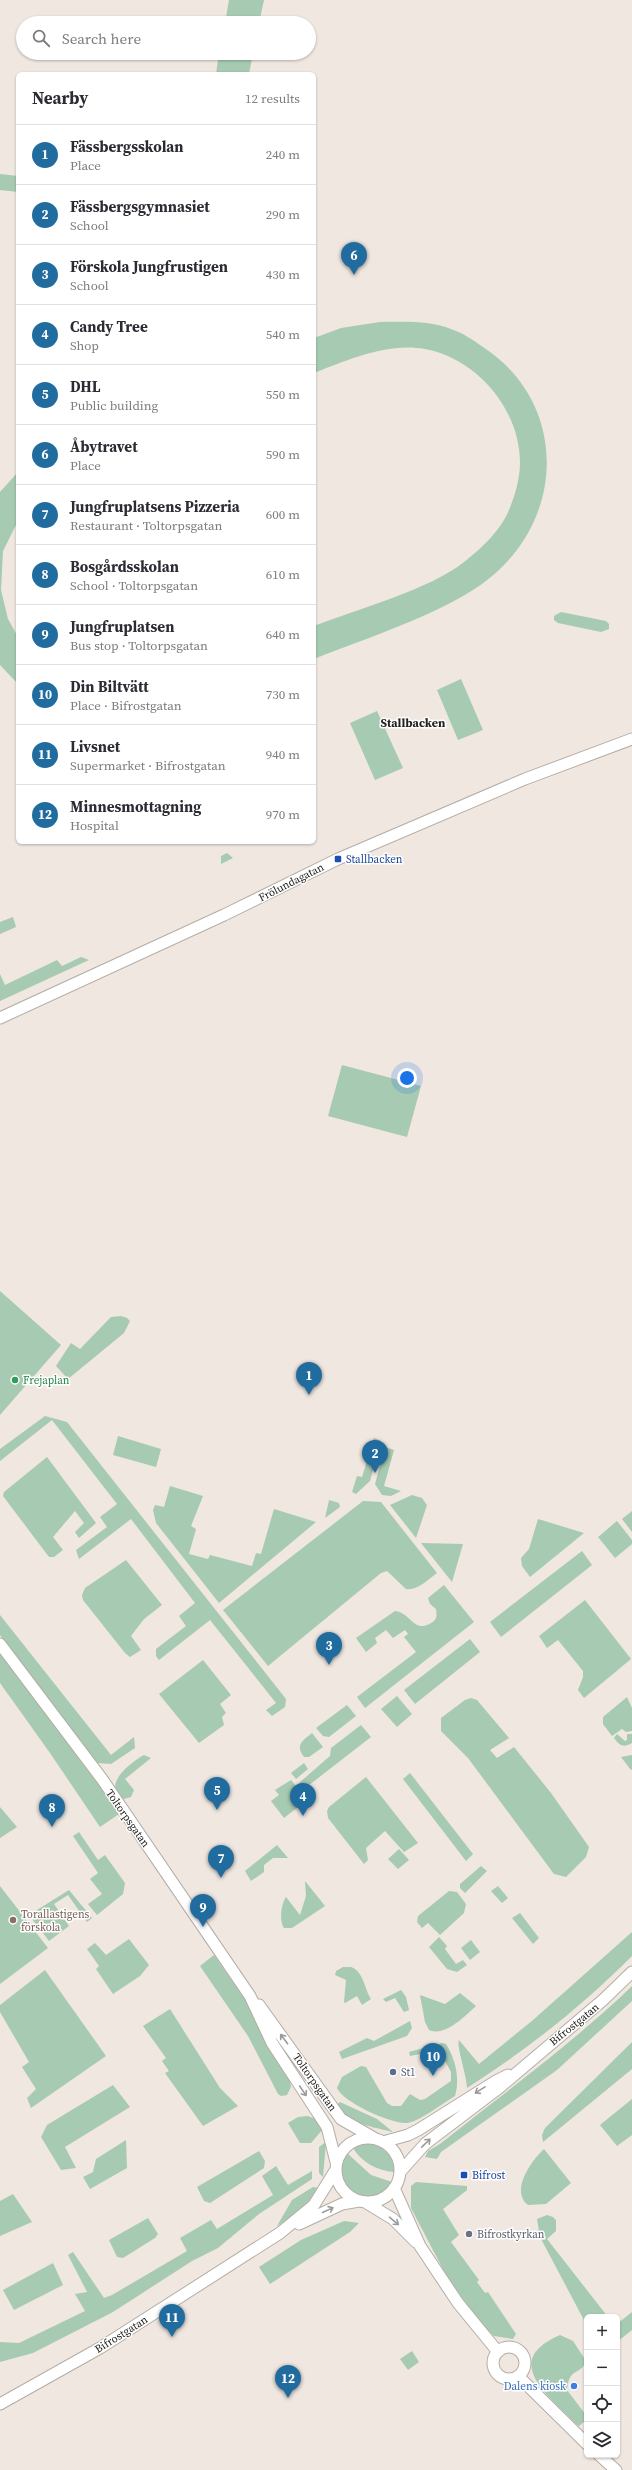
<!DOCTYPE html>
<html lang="en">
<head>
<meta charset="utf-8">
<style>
	:root { --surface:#fff; --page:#f2f2f3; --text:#2b2b33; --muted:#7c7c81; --line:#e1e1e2; --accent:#216c9f }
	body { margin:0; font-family:"Source Serif 4",serif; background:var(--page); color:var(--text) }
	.controls { position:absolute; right:12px; bottom:12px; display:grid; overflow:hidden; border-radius:6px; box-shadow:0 1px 3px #0004 }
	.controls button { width:36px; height:36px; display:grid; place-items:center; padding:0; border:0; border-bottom:1px solid var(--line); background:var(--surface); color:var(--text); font:20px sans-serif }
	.you { position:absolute; left:407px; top:1078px; width:14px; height:14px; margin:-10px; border:3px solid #fff; border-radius:50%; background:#1a73e8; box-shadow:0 0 0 6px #1a73e833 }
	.badge { display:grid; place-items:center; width:26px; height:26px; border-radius:50%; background:var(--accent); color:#fff; font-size:13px; font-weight:700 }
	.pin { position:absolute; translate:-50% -33px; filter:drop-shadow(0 1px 2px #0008) }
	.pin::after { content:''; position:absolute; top:21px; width:14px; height:12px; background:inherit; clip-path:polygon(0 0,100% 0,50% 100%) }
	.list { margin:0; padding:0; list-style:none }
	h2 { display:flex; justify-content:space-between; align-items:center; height:52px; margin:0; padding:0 16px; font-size:17px }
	h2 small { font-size:13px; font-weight:400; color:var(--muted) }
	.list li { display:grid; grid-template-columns:26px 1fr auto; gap:12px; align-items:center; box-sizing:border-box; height:60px; padding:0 16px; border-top:1px solid var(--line) }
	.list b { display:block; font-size:15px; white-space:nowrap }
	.list p { margin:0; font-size:13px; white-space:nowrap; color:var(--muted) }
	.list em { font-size:13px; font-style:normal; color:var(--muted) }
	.icon { flex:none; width:22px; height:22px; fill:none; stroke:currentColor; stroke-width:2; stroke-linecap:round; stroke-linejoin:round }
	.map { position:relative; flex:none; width:632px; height:2470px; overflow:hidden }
	.search { position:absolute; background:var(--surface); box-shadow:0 1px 3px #0004; left:16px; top:16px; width:300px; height:44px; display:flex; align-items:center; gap:10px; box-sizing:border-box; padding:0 14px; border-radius:22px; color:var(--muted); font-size:15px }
	.panel { position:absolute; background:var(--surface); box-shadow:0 1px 3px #0004; left:16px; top:72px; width:300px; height:772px; border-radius:6px }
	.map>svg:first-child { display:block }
	.green { fill:#a7cab2 }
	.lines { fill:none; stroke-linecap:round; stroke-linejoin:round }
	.secondary-casing { stroke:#b4ada6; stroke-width:13 }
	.secondary { stroke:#fff; stroke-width:11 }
	.oneway { stroke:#9c9b9a }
	.transit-dot { fill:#1a4fb4; stroke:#fff; stroke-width:1.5 }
	.leisure-dot { fill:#2e9e5b; stroke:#fff; stroke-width:1.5 }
	.education-dot { fill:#8d6e63; stroke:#fff; stroke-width:1.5 }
	.service-dot { fill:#5c6f8a; stroke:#fff; stroke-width:1.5 }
	.worship-dot { fill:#6b7280; stroke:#fff; stroke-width:1.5 }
	.shop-dot { fill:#3f7fe0; stroke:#fff; stroke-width:1.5 }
	.labels { text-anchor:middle; stroke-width:3; stroke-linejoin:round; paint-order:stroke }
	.transit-label { font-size:11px; fill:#164399; stroke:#fff; text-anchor:start }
	.street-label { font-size:11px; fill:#23201e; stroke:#fff }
	.leisure-label { font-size:11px; fill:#27864d; stroke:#fff; text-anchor:start }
	.education-label { font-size:11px; fill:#785e54; stroke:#fff; text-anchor:start }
	.service-label { font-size:11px; fill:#4e5e75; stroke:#fff; text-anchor:start }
	.worship-label { font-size:11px; fill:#5b616d; stroke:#fff; text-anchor:start }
	.shop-label { font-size:11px; fill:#366cbe; stroke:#fff; text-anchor:end }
	.neighbourhood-label { font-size:12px; font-weight:bold; fill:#23201e; stroke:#fff }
</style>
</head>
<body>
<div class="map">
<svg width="632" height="2470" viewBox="0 0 632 2470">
	<rect width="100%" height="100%" fill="#efe7e0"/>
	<path class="green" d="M229,0H264L259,23H225Z
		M219,53H253L249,74H216Z
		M0,174L18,176V192L0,190Z
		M380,322C404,322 428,320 451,329C463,333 473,340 483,347C563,399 567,506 499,570C457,610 368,637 314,659V626C355,610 431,589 464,562C481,549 501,530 509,510C515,496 520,478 520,463C520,410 478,359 425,349C388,342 347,360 314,373V338L341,328Z
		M18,472V521L3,551L1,590L8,619L18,637V684L0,665V492Z
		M561,612L606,621L609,624V629L601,632L558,623L554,620V616Z
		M461,679L483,730L458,740L437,690Z
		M377,711L403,768L375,780L350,723Z
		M227,853L233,858L221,864V856Z
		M13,917L16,927L0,934V922Z
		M81,957L89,960L0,1001V974L5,985L57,960L62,966Z
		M342,1065L421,1086L407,1137L328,1116Z
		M0,1291L61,1345L0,1415Z
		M121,1316L127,1318L130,1321L124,1333L68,1379L56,1366L71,1343L80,1349L111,1317Z
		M45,1416L67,1422L286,1699L285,1707L272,1716L266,1710L276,1703L210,1620L159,1660L156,1656V1649L186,1626L179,1616L195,1603L131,1519L79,1559L76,1550L107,1527L100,1517L117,1504L52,1420L0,1461V1449Z
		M118,1436L161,1449L156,1467L113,1455Z
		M374,1438L381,1441L370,1481L356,1494L352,1492L357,1476L362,1477Z
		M385,1447L394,1450L384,1486L401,1491L391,1496L382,1495L375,1484Z
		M47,1457L96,1523L79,1538L75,1532L84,1523L75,1511L53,1537L63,1550L54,1557H49L3,1496L4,1492Z
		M170,1486L203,1496L191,1526L196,1529L189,1554L208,1559L210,1555L252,1566L256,1553L261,1554L274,1509L316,1522L219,1603L156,1523L153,1510L155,1505L164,1507Z
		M412,1495L422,1498L427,1505L416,1538L390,1505Z
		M329,1500L339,1503L340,1507L325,1518Z
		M363,1501L381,1502L437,1573C429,1579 417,1591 406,1589L387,1571L381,1573L268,1666L223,1610Z
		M632,1511V1532L622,1519Z
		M538,1519L584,1533L530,1577L522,1566L521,1558L529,1549Z
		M617,1521L632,1540V1544L615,1558L598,1537Z
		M421,1543L463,1544L452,1582Z
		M582,1551L592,1565L501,1637L490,1622Z
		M126,1560L162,1605L144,1619L131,1636L141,1650L130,1657L125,1653L83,1600L82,1595L85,1588Z
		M444,1585L474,1622L365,1708L357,1697L416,1652L404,1637L408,1634L405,1630L393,1638L386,1630L375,1638L377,1643L366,1652L356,1638L395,1611C410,1612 414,1634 431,1623C437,1620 437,1615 436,1609L430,1604L428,1598Z
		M585,1600L631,1659L584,1698L578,1690L583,1677V1671L558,1640L547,1648L539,1636Z
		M0,1615L111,1755L134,1737L135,1748L111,1764L98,1763L92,1758L0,1635Z
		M470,1639L480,1652L415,1704L404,1690Z
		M0,1653L65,1736L119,1814L100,1827L50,1753L0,1683Z
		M203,1660L231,1695L220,1704L226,1713L222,1717L224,1725L199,1743L159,1694Z
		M397,1696L412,1714L397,1727L381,1709Z
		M627,1697L632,1708V1731L626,1732L622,1729L612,1736L603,1724V1717Z
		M471,1698L477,1700L509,1738L490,1750L497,1758L514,1747L551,1793L589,1847L586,1857L566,1877L554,1874L468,1758L441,1731V1718L465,1700Z
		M347,1705L356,1716L329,1737L323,1736L316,1728Z
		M361,1725L371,1737L304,1789L299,1783L330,1756L331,1748Z
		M312,1733L323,1747L309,1757H304C295,1745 302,1741 312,1733Z
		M617,1734L625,1741L627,1740V1734H632V1743C623,1748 620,1746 614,1738Z
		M144,1755L151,1758L125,1779L134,1790L131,1797L124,1799C100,1786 131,1762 144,1755Z
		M632,1755V1769L631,1770L621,1757Z
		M304,1763L308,1769L296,1779L291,1773Z
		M410,1773L473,1854L466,1861L403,1779Z
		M366,1777L418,1843L404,1852L385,1831L366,1848L368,1860L364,1864L328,1818L327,1811L329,1807Z
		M291,1780L307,1800L284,1818L271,1801L279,1795L275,1790Z
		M0,1807L17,1827L0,1838Z
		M79,1832L98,1860L105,1855L125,1883L123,1894L97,1915L88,1904L102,1894L90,1879L98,1873L73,1836Z
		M277,1845L288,1858H273L264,1865V1872L251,1881L245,1871Z
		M399,1849L409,1860L398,1869L388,1859Z
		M481,1866L487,1871L465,1893L460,1888V1884Z
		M305,1881L325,1906L292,1928H284C279,1921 281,1904 286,1897L300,1915L306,1896Z
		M0,1886L48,1948L0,1984Z
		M498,1886L508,1898L502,1903L491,1891Z
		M69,1890L92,1918L87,1922L68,1895L54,1904L69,1926L49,1941L29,1915Z
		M449,1891L457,1892L466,1904L464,1913L440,1935L428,1923L422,1928L417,1922L418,1916Z
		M520,1913L539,1938L533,1944L512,1918Z
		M632,1932V1956C580,2008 529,2048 467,2088C467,2076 456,2046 459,2040L479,2064L533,2020Z
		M439,1937L447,1946L445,1949L456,1964L463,1960L467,1965L457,1972L447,1969L429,1947Z
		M129,1939L149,1965L140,1976L113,1994L96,1969L99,1966L87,1949L95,1943L106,1955Z
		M471,1940L480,1952L470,1960L461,1948Z
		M214,1955L250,2007L290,2080L291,2087L287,2095L281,2096L278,2094L248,2036L200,1966Z
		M343,1967H351C364,1972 364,1988 371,1999L362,2005L357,1996L345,2003L344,2002L346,1980L335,1975L336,1971Z
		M45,1970L106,2056L31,2108L27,2098L36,2089L22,2067L29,2062L0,2012V2005Z
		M632,1986V2001L557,2070L441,2152L437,2159L425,2157L428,2151L440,2144C505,2092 572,2044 632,1986Z
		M401,1990L406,1997L409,2010L404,2012L395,1998L386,2002L383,1999Z
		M460,1993L476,2006C465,2016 445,2037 429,2030L425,2022L420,1995L445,2004Z
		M170,2009L220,2088L238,2106L203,2126L165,2073L169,2071L162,2061L166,2058L143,2026Z
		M410,2021L412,2028L407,2036L342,2059L339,2052L367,2038L374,2041Z
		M632,2042V2069L543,2142L542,2135L545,2128Z
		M442,2043L446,2044C456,2060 460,2079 455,2096C443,2103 419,2122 407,2123C391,2124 344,2103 337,2088L342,2077L361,2066L366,2067L387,2103L392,2106H401L410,2094L420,2100L425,2099L451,2081V2072L439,2050L410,2056L409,2052Z
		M113,2085L130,2107L65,2147L76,2168L61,2170L41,2137L47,2125Z
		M632,2099V2135L617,2146L600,2125Z
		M340,2102L377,2119L393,2132C373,2127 349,2124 336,2106Z
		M308,2116L318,2120L323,2129L311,2143H300L288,2123L298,2117Z
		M126,2140L127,2168L90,2189L83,2177L93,2172L96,2159Z
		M326,2142L323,2177L319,2173V2147Z
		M372,2143C385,2149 395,2157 394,2172C378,2171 361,2162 353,2148L360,2144Z
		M544,2149L571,2183L546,2204L528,2205C510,2191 531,2161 544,2149Z
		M259,2151L265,2161L264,2168L210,2203L204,2201L197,2187Z
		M347,2153L371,2175L392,2182C370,2217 323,2183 347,2153Z
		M276,2166L288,2185L312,2171V2179L259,2214L218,2248L192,2261L113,2312L33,2353L0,2362V2342L19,2343L85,2311L75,2294L87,2292L68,2255L73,2252L104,2298L112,2295L187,2251L180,2238L211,2220L217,2229L273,2195L262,2176Z
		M416,2182L467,2186V2190L443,2209L459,2235L451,2242L479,2280L477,2282L485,2293L488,2292L516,2334L513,2339L494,2336L480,2323L446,2275L411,2208V2186Z
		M313,2187L319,2188C308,2206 295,2215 277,2226L292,2200Z
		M13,2194L32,2222L0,2236V2201Z
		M547,2215L553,2217L556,2220V2231L547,2239L608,2317H587V2325L585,2322L540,2237L537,2219Z
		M148,2218L158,2234L155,2238L123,2258L117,2257L109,2240Z
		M344,2221L359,2223L350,2232L270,2284L259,2267L301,2240Z
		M53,2263L63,2285L14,2310L3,2290Z
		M632,2312V2330L617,2342V2324Z
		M560,2335L573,2341L586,2361C581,2376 569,2366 567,2390L586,2415L585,2421L579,2426L575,2423C549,2396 500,2361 560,2335Z
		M412,2351L419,2362L408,2370L400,2359Z"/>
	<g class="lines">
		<g class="secondary-casing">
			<path id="secondary" d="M0,1018L224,915L338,859L525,779L632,739
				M0,1644L102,1779L250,1996L272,2043L327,2127L336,2162
				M259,2005L341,2119L374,2138
				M336 2170a32 32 0 1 1 64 0a32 32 0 1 1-64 0Z
				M383,2142L408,2135L418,2130L496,2081L508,2075
				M400,2172L425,2144L500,2087L603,2000L632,1972
				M394,2188L420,2246L458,2303L498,2352
				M365,2202L393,2219L416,2242
				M299,2224L342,2204L359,2201
				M493 2363a16 16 0 1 1 32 0a16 16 0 1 1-32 0Z
				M518,2376L587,2444
				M0,2404L100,2348L280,2233L314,2205L335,2171
				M599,2455L616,2470"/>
		</g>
		<use href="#secondary" class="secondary"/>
	</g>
	<defs><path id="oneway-shaft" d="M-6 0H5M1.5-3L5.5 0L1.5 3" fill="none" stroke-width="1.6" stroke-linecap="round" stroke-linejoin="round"/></defs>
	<g class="oneway">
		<use href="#oneway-shaft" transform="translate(284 2039) rotate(-127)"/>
		<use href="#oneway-shaft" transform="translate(480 2090) rotate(148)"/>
		<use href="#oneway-shaft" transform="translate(303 2091) rotate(56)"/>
		<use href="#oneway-shaft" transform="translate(426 2143) rotate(-44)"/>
		<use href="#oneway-shaft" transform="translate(328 2210) rotate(-25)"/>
		<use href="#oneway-shaft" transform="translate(394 2221) rotate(39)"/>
	</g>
	<g class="transit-dot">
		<rect x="334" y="855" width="8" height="8" rx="2"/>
		<rect x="460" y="2171" width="8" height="8" rx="2"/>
	</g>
	<circle class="leisure-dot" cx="15" cy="1380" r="4"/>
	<circle class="education-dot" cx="13" cy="1920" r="4"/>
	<circle class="service-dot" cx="393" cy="2072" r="4"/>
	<circle class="worship-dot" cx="469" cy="2234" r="4"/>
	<circle class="shop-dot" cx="574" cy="2386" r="4"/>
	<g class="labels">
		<g class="transit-label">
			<text x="346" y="863">Stallbacken</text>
			<text x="472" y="2179">Bifrost</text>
		</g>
		<g class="street-label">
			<text transform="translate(291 882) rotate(-27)" y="4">Frölundagatan</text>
			<text transform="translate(128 1818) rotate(55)" y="4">Toltorpsgatan</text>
			<text transform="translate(574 2024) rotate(-39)" y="4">Bifrostgatan</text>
			<text transform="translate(315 2082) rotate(55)" y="4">Toltorpsgatan</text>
			<text transform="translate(121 2334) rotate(-32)" y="4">Bifrostgatan</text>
		</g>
		<g class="leisure-label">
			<text x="23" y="1384">Frejaplan</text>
		</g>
		<g class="education-label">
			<text x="21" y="1918">Torallastigens<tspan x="21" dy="13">förskola</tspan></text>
		</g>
		<g class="service-label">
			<text x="401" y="2076">St1</text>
		</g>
		<g class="worship-label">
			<text x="477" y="2238">Bifrostkyrkan</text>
		</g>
		<g class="shop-label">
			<text x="566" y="2390">Dalens kiosk</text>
		</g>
		<g class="neighbourhood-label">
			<text x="413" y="727">Stallbacken</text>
		</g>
	</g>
</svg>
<div class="controls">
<button>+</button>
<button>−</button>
<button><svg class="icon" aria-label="locate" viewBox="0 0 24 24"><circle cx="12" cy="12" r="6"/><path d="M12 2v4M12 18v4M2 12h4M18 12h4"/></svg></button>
<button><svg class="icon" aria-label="layers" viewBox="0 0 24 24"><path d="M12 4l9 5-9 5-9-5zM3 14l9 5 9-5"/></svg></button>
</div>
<div class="you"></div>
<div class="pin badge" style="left:309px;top:1395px">1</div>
<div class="pin badge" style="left:375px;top:1473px">2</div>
<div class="pin badge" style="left:329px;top:1665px">3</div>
<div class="pin badge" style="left:303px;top:1816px">4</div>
<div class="pin badge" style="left:217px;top:1810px">5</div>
<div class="pin badge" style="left:354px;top:275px">6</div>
<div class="pin badge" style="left:221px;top:1878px">7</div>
<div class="pin badge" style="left:52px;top:1827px">8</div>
<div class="pin badge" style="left:203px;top:1927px">9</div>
<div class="pin badge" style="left:433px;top:2076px">10</div>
<div class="pin badge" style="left:172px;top:2337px">11</div>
<div class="pin badge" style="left:288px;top:2398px">12</div>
<div class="search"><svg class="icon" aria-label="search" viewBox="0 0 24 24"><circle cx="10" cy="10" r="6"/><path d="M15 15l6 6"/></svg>Search here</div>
<section class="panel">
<h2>Nearby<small>12 results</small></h2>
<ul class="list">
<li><span class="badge">1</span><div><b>Fässbergsskolan</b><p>Place</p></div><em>240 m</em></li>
<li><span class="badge">2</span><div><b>Fässbergsgymnasiet</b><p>School</p></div><em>290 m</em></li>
<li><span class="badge">3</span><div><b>Förskola Jungfrustigen</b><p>School</p></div><em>430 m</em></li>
<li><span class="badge">4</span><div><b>Candy Tree</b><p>Shop</p></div><em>540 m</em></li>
<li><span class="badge">5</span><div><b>DHL</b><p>Public building</p></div><em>550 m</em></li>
<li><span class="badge">6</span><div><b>Åbytravet</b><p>Place</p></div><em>590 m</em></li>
<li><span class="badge">7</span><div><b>Jungfruplatsens Pizzeria</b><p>Restaurant · Toltorpsgatan</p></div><em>600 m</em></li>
<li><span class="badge">8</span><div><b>Bosgårdsskolan</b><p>School · Toltorpsgatan</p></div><em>610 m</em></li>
<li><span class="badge">9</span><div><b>Jungfruplatsen</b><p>Bus stop · Toltorpsgatan</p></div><em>640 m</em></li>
<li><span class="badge">10</span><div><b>Din Biltvätt</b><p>Place · Bifrostgatan</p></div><em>730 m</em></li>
<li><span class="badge">11</span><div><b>Livsnet</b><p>Supermarket · Bifrostgatan</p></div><em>940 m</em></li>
<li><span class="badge">12</span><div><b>Minnesmottagning</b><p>Hospital</p></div><em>970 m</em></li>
</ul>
</section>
</div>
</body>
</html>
